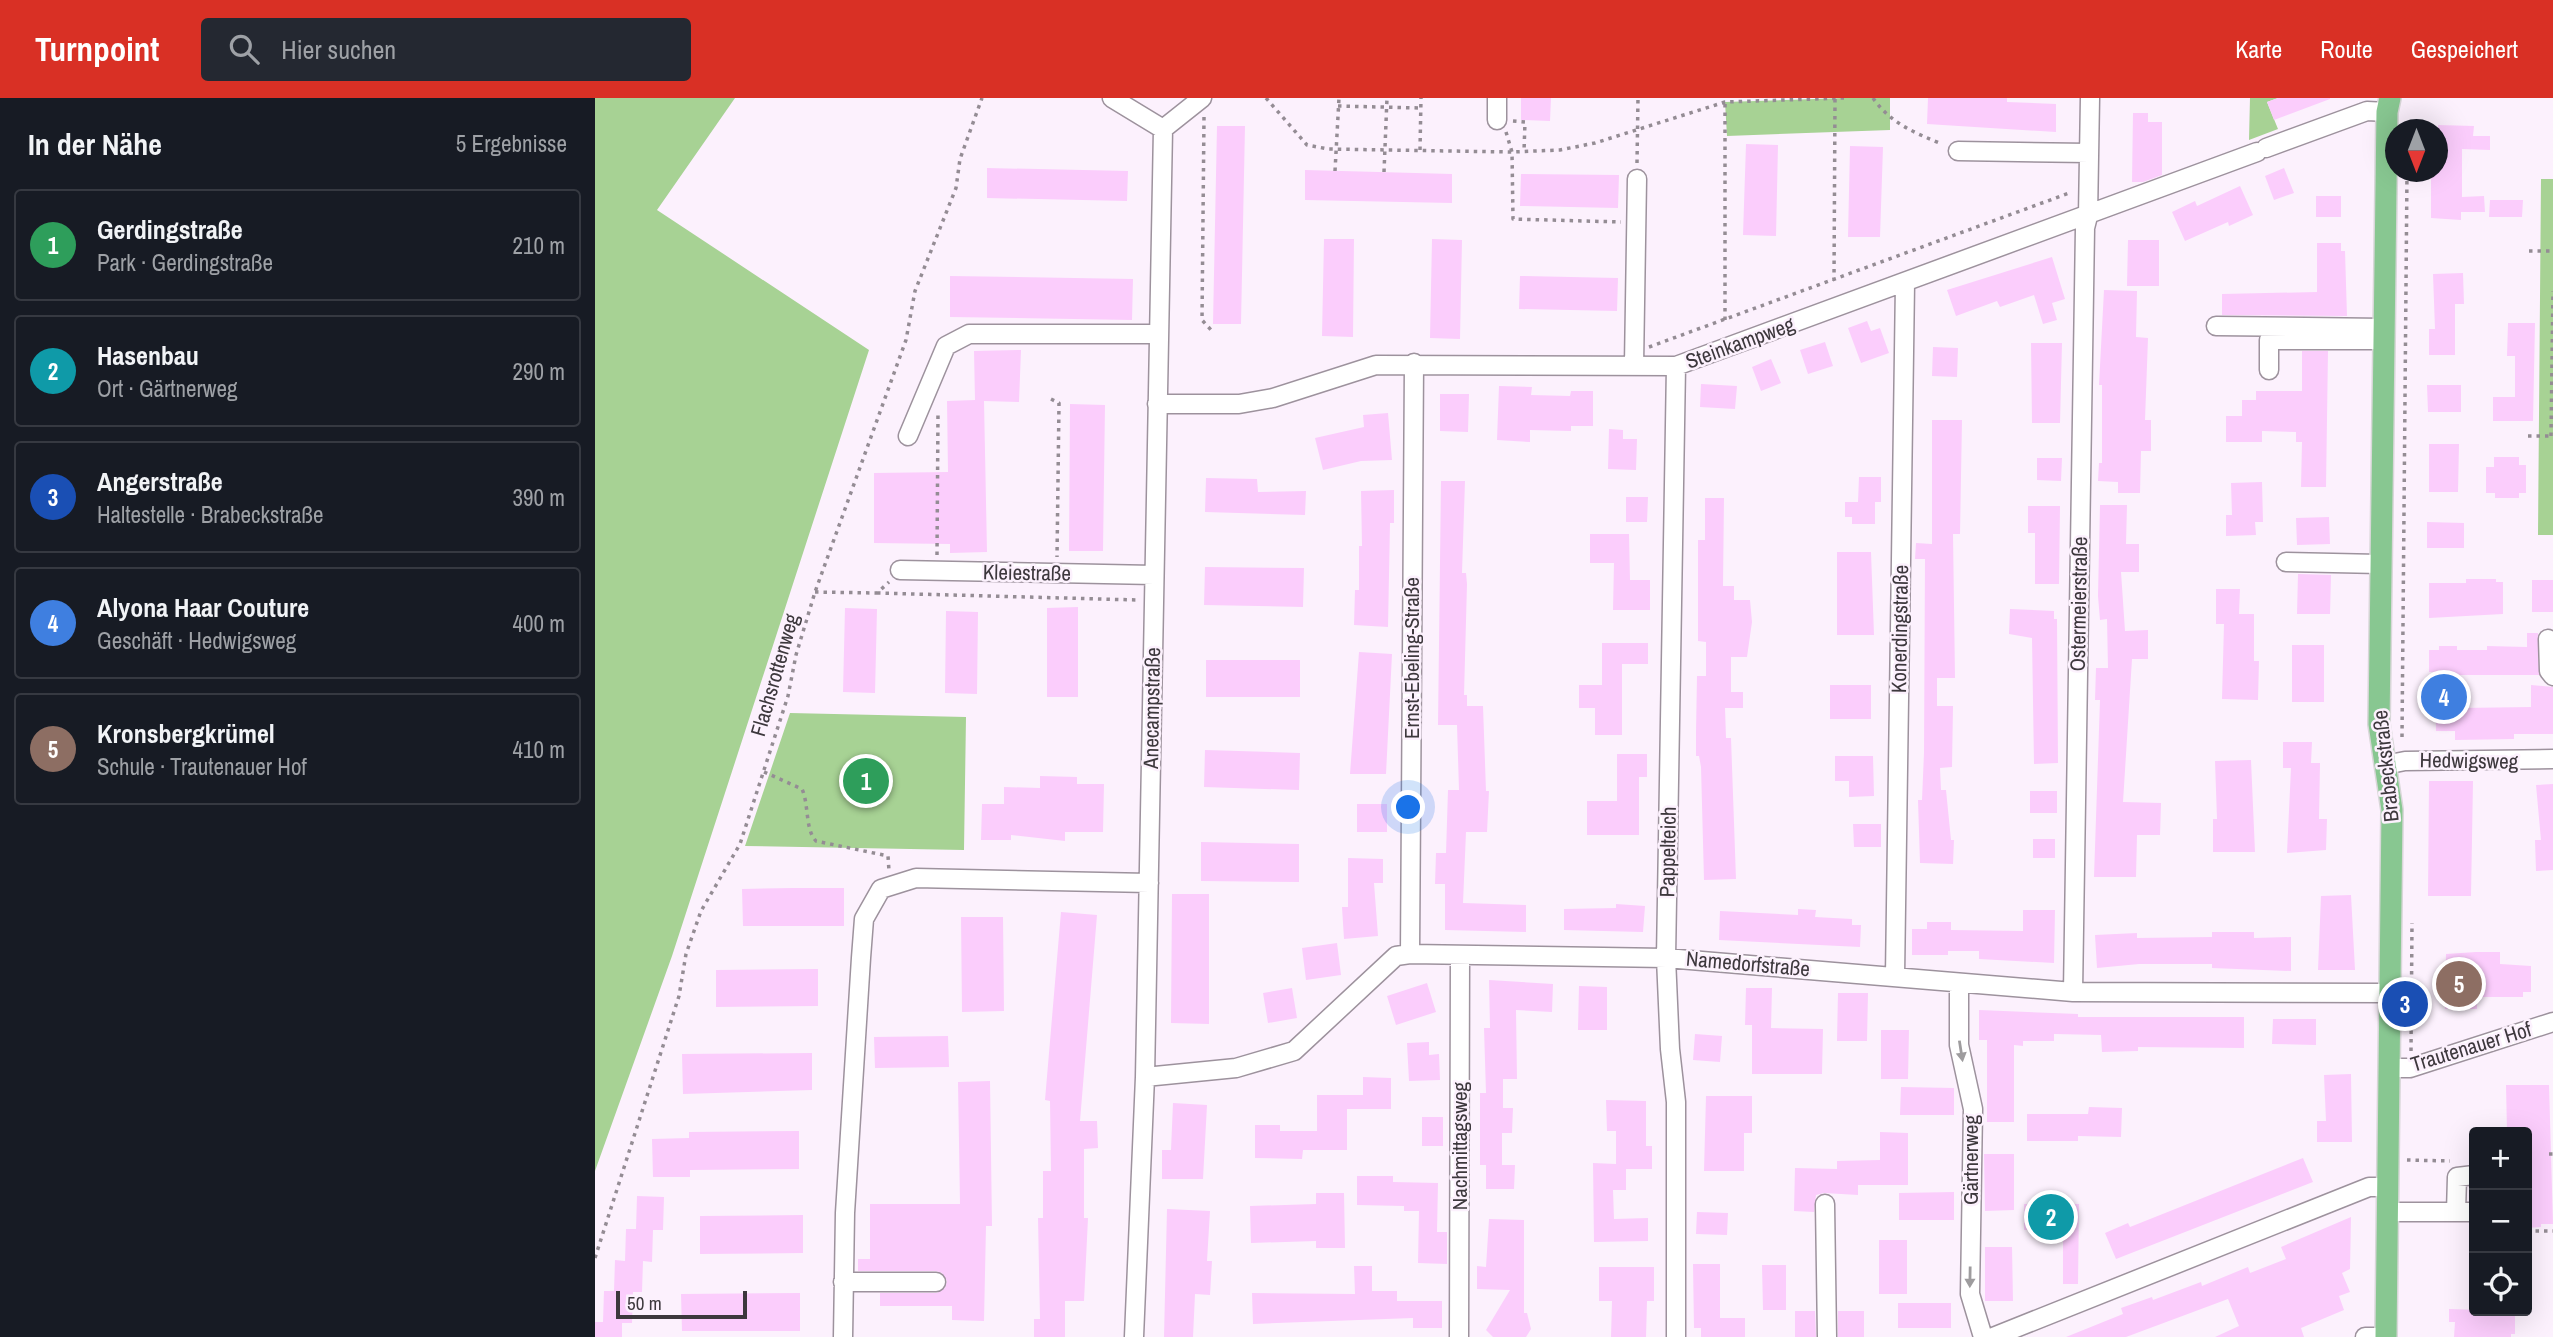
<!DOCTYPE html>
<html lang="de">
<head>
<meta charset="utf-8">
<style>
	:root { --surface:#171b24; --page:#242831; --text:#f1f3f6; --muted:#9ea1a6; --line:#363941; --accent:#d93025 }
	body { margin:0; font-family:"Archivo Narrow",sans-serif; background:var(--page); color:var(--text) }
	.controls { position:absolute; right:21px; bottom:21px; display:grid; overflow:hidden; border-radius:7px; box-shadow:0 7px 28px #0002 }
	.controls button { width:63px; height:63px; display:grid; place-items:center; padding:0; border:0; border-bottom:2px solid var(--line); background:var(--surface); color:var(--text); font:35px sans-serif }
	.compass { position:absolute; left:1790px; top:21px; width:63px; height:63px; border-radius:50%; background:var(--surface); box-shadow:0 7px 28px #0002; rotate:180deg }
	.scale { position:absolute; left:21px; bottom:18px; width:131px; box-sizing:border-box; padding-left:7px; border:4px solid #3d383d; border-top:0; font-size:19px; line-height:24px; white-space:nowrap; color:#3d383d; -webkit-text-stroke:5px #fcf1fd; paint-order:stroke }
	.you { position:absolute; left:814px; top:710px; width:24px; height:24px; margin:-18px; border:5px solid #fff; border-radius:50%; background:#1a73e8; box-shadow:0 0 0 10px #1a73e833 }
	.badge { display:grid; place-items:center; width:46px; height:46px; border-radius:50%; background:var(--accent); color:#fff; font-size:23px; font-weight:700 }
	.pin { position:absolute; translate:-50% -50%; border:4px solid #fff; box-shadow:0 2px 7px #0006 }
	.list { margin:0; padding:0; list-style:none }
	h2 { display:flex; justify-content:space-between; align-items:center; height:91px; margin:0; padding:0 28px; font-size:30px }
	h2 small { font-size:23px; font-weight:400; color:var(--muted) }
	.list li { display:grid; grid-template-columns:46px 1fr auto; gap:21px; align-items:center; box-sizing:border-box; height:112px; margin:0 14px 14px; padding:0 14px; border:2px solid var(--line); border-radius:7px }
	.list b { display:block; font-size:26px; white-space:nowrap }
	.list p { margin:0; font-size:23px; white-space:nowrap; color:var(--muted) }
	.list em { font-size:23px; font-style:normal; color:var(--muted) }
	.icon { flex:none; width:38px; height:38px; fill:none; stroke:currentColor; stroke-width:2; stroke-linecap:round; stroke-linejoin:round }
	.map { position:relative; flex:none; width:1958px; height:1239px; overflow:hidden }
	header { display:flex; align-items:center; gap:42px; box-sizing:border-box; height:98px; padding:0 35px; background:var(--accent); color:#fff }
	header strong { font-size:33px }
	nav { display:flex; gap:38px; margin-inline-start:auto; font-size:24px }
	.search { width:490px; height:63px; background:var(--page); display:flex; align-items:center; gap:18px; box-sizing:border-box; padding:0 24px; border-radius:7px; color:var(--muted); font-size:26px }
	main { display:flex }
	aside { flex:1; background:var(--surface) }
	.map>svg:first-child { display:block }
	.green { fill:#a7d294 }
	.building { fill:#fbcdfc }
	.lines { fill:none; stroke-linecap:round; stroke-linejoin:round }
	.minor-casing { stroke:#9d929d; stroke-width:21 }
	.major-casing { stroke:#d8d7d8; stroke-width:24 }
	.path { stroke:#948c94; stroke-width:3.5; stroke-dasharray:3.5 5; stroke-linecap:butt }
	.minor { stroke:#fff; stroke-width:18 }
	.major { stroke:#88c791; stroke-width:21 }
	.oneway { fill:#9e9c9e }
	.labels { text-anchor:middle; stroke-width:5; stroke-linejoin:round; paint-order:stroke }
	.street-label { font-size:21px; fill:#3d383d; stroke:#fcf1fd }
</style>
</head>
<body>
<header>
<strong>Turnpoint</strong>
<div class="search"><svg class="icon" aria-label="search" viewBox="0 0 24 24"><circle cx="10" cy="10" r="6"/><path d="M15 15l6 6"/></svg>Hier suchen</div>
<nav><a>Karte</a><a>Route</a><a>Gespeichert</a></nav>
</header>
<main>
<aside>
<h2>In der Nähe<small>5 Ergebnisse</small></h2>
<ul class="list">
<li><span class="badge" style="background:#2e9e5b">1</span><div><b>Gerdingstraße</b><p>Park · Gerdingstraße</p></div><em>210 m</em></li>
<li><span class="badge" style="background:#0f9aa8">2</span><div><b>Hasenbau</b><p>Ort · Gärtnerweg</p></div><em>290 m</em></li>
<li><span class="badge" style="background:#1a4fb4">3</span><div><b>Angerstraße</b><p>Haltestelle · Brabeckstraße</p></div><em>390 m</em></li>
<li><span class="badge" style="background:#3f7fe0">4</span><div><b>Alyona Haar Couture</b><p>Geschäft · Hedwigsweg</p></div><em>400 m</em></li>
<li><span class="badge" style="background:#8d6e63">5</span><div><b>Kronsbergkrümel</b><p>Schule · Trautenauer Hof</p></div><em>410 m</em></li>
</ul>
</aside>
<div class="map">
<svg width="1958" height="1239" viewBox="0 0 1958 1239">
	<rect width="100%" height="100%" fill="#fcf1fd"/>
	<path class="green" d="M0,0H140L62,112L274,252L77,858L0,1073Z
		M1249,0H1295V32L1132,38L1130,4Z
		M1655,0H1683L1672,4L1683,31L1654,42Z
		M1946,81H1958V437H1943Z
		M195,615L371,619L369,752L150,748Z"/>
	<path class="building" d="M926,0H956L955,23L926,22Z
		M1333,0H1412V4L1461,6V34L1332,26Z
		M1683,0H1735V1L1679,22L1672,4Z
		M1538,15H1553V24H1567V77L1548,84H1537Z
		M1843,27L1879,28L1878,38H1895V52L1867,51V99L1889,98L1890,114H1866V122L1836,120V74H1843Z
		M622,28H650L646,226H618Z
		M1151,46L1183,47L1181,138L1148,137Z
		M1255,48L1288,49L1285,139H1253Z
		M392,70L533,73L532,103L392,100Z
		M1689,70L1699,95L1679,102L1670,78Z
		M710,72L857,76V105L710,102Z
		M926,76L1024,77L1023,110L925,108Z
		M1645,88L1658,117L1634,128L1633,124L1590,143L1577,114L1600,103L1602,108Z
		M1721,98H1746V119H1721Z
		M1895,102H1928L1927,119H1894Z
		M729,141H759L758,239L727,238Z
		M837,141L867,142L865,241L835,240Z
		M1533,142H1564V188H1532Z
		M1722,145H1746V153H1750L1752,218L1627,217V196L1722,194Z
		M1457,159L1470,201L1457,205L1462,222L1448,226L1439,197L1405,209L1402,203L1361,218L1352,192Z
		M1868,175L1869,206H1860V257H1834V231H1840L1838,176Z
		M355,178L538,181L537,222L355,219Z
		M925,178L1023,180L1022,213L924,211Z
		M1509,192L1542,193L1541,239L1553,240L1550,322H1556V353H1546L1545,395H1523V384L1503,383L1504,365H1507V287H1504Z
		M1272,223L1276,233L1285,230L1294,255L1266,265L1253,230Z
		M1913,225H1940L1938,323H1898V299H1920V258H1912Z
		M1230,244L1238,268L1213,276L1205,252Z
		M1436,245H1467L1465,325H1437Z
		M1338,249L1363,250L1362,279L1337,278Z
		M426,252L424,304L389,303L392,454L355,455V446L279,445V375L353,374L352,303L380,302L379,253Z
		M1707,253H1733L1731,389H1706L1707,344H1701V334L1667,333V344H1631V318H1647V302H1661V293H1707Z
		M1176,261L1186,285L1166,293L1157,269Z
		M1106,286L1142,288L1140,311L1105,309Z
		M1832,287H1866V314H1833Z
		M904,288L937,289L936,297L975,298L976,293H998V328H976V333L935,332V344L902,342Z
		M845,296H874L873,334L845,333Z
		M475,306L510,307L508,453H474Z
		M793,315L797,362L766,363L728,372L720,340L769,329L768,317Z
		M1337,322H1367L1365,436H1358L1360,580H1342V608H1358L1357,669L1345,670L1346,692H1351L1356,742H1359L1358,766L1325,765L1323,702H1327L1329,655L1330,461H1320L1321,445L1337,446Z
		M1014,331L1028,332V341H1042L1041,372L1013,371Z
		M1834,346H1864L1863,394H1834Z
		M1899,359H1924V367H1931V395H1924V400H1900V395H1891V369H1899Z
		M1442,360H1467L1466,383L1442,382Z
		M1264,379H1286V404H1280V426H1257V419H1250V404H1263Z
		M611,380L662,381L663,394L711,393L710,417L610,414Z
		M846,383H870L867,475H871L872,486L869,597H872V608H888L891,693H894L892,734H871L868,805L931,807V834L850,832V786H840L841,755H851L853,692H864L862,627H843Z
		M1667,384L1668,424H1660L1661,437L1631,438V417H1637L1636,385Z
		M799,392V425H795L793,529L759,527L760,492H764V448H767L766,393Z
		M1031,399H1053L1052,424H1031Z
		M1110,400H1129L1128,488H1139V502H1155L1157,524L1152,559H1136V594H1148V610H1130L1131,640H1136L1141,781L1109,782L1106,669L1104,658H1101V634L1102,578H1111V544L1103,543V442H1110Z
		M1505,407H1532L1531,446H1544V474H1526L1530,533L1553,532V561H1537L1528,704L1566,705L1565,737H1542L1541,779H1499L1505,602H1500L1501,570H1513L1512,521L1505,522L1503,498Z
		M1433,408H1465L1464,486H1440V435H1433Z
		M1734,419L1735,446L1702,447L1701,420Z
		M1832,424L1869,425V450H1832Z
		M995,436H1034L1035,482H1055V512H1018L1019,465H995Z
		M1242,454H1276L1279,537H1242Z
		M610,469L709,470L708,509L609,507Z
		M1703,476L1736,477L1735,516H1702Z
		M1871,481H1901V484H1908V516L1834,520V485H1871Z
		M1937,482H1958V514H1937Z
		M1621,491H1645L1644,516H1659V563H1664L1663,602L1627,601L1629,526H1621Z
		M483,509V599H452V510Z
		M250,510L282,511L280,595L248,594Z
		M1415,511L1459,513V521H1462L1463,665L1439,666L1437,540L1414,536Z
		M351,513L383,514L382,596L350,595Z
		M1932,535H1943L1944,577H1864L1865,610L1936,609V587L1958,589V636H1919V641L1860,642V633H1841L1840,574H1834V552H1844V548H1862V552H1892V548L1932,549Z
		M1007,545H1053V566H1027V637H1000V610H984V587H1007Z
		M1697,547H1729V604H1697Z
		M764,554L797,556L791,676H755Z
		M611,562H705V599H611Z
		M1235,587H1276V621H1235Z
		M1688,644H1717L1716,665H1725L1724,721H1732L1731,752L1692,755L1696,670H1688Z
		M610,652L705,655L704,692L609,689Z
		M1022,656H1052V679H1044V737H992V703H1022Z
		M1240,658H1278L1279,698L1254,699V683H1240Z
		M1656,662L1660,754H1618V721H1622L1620,663Z
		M445,678L482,679V686H509L508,734H470V743L416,737V742H386L387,706H409V689L445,690Z
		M1834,683H1878L1876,798H1833Z
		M1958,686V772L1941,773L1940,742H1946L1941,687Z
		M1435,693H1462V715H1435Z
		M762,706H792V734H762Z
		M1258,726H1286V749H1259Z
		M1438,741H1460V760H1438Z
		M606,744L704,746V784L606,783Z
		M753,760L788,761V785H779L783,838L749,841L747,809H753Z
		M198,790H249V828H148L147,791Z
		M577,796H614V926L576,925Z
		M1756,797L1760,872H1723L1726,798Z
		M1021,806L1050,808L1048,834L969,832V811L1021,810Z
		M1203,811L1221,812L1220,819L1257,821V827H1266L1265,849L1124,842L1125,813L1203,817Z
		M1428,812H1460L1459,865L1384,861V853H1353V857H1317V831H1332V824H1356V832L1428,833Z
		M466,814L502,817L485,1023H502L503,1050L489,1051V1120H493L489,1203H470V1239H439V1221H445L443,1120H448V1073H456L455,1003L450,1002Z
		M366,819H408L409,913L367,914Z
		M1617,834H1659V840L1696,839V873L1617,870V866H1544L1502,870L1500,837L1542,835V840L1617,839Z
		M742,845L746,877L711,882L707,850Z
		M1881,854H1905V866L1936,868V894H1928V899H1882V911H1850L1851,856Z
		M223,871V908L121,909V872Z
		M894,882L958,886L957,914L921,912L922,981H908V1010H918L917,1035H907V1067H920L919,1091H891V1067H885V995H891L889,930H895Z
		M832,885L841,914L801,927L792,898Z
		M984,888L1012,889V932H983Z
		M697,890L702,920L673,925L668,895Z
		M1151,890H1177L1176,930L1228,931L1227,976H1157V927H1150Z
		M1243,895H1273L1272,943H1242Z
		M1384,912L1483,916V919H1649V950L1543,949V953L1507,954L1506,937L1459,936V943H1428V948L1419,947V1024H1392V942H1384Z
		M1678,921H1721V947L1677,946Z
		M1286,932H1314L1313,981H1286Z
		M1100,936L1127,938L1125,964L1098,962Z
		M353,938L354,969L280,970L279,939Z
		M834,944V957L844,956L845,982L814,983L812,945Z
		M217,955V992L88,996L87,956Z
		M1756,976L1757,1044H1722V1023H1731L1729,977Z
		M768,979L796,980V1011H752V1052H708L707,1061L660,1060V1027H685V1033H722V997H768Z
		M395,983L397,1128H391L389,1223L357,1222V1208H285V1195H342L350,1190L352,1183L347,1175L341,1173H263V1161H275V1106H365L363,984Z
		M1911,987H1954L1958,1126H1946V1129L1932,1130V1034H1912Z
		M1306,989L1359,990V1017H1305Z
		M1111,998H1157V1035H1149V1073H1109Z
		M1011,1002L1051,1003V1048H1057V1071H1031V1092H1018L1019,1121L1053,1120V1143L999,1144L998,1065L1021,1066V1033H1012Z
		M578,1005L612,1007L608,1081H567V1052H576Z
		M1494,1009L1527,1010L1526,1039L1483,1038V1043H1432V1016H1493Z
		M827,1019H848V1048H827Z
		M204,1033V1071L95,1072V1079H58L57,1041L94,1040V1034Z
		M1285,1034L1313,1035V1087H1263V1097L1229,1095L1221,1097L1219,1114L1199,1113L1200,1070L1242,1071V1063L1285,1062Z
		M1389,1056H1419V1112L1390,1113Z
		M1708,1060L1718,1084L1521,1161L1510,1135L1533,1125L1535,1129Z
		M762,1078H798V1084L843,1085L842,1134H852V1166L823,1165L824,1113H809V1108L762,1107Z
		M1359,1094V1122H1304V1095Z
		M721,1095H749L750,1150H721V1143L656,1145L655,1108L721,1106Z
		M42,1098L69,1099L68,1132H58L57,1164L48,1163L47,1194H38L37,1225H27V1239H0V1224H8L9,1193H19L20,1162L30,1163L31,1131H41Z
		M1429,1106H1484L1483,1186H1468V1132H1429Z
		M572,1111L615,1113L612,1163H617L615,1197L600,1196L598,1239H569Z
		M1102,1114L1133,1115L1132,1137L1101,1136Z
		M208,1117V1155L105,1156V1118Z
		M1756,1119L1755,1171L1747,1175L1755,1194L1744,1198L1749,1212L1706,1230L1709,1239H1620L1644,1228L1633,1201L1531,1239H1471L1528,1216L1526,1210L1557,1199L1558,1202L1606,1184L1607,1188L1653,1169L1655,1175L1691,1161L1686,1149Z
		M894,1121L929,1122V1215H932L936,1231L931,1239H898L891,1232L915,1192L882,1191V1168L891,1169Z
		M1284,1142H1312V1196H1284Z
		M1390,1149H1417L1418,1203H1390Z
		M1098,1166H1125V1220H1150V1239H1106V1230H1099Z
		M1167,1167H1191V1212H1168Z
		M759,1168H777V1193H802V1203H847V1230H818V1220L658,1226L657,1195L760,1196Z
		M1004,1169H1059V1203H1052L1051,1239H1016L1017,1203H1004Z
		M205,1195V1233H87L86,1196Z
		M1303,1205H1356V1230H1303Z
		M1854,1211L1920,1213V1236H1916V1239H1859L1860,1224H1854Z
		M1200,1213H1220L1221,1239H1200Z
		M1243,1213H1269V1239H1243Z"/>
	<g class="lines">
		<g class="minor-casing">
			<path id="minor" d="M517,0L568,31
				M902,22V0
				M1671,50L1772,13L1792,14
				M1363,53L1494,55
				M1621,228L1789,230
				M1039,267L1042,81
				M1674,272V242H1788
				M562,306H644L678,300L781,267L1081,268L1662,54
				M313,338L351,248L374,236H561
				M1691,464L1785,466
				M305,472L559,477
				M1953,541L1954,573L1958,578
				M1790,667L1810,663L1958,661
				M815,856L819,265
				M1300,878L1310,185
				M1364,885V947L1378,1011L1375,1196L1388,1239
				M1478,894L1490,130L1493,118L1495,0
				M1794,970H1815L1958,924
				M550,979L641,970L699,953L801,858L815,856L1071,860L1478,894L1795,895
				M1230,1106L1232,1239
				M1792,1114H1879
				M1861,1114L1862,1079L1879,1077
				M248,1184H341
				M248,1239L250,1115L266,860L269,821L286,791L321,780L554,785
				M539,1239L550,979L568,31L607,0
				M864,1239L865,857
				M1081,1239V1004L1075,951L1071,860L1081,268
				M1398,1239L1774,1089H1793
				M1770,1239H1783"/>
		</g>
		<g class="major-casing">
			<path id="major" d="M1791,1239L1797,712L1784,626L1792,14L1795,0"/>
		</g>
		<path class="path" d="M671,0L712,47L733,51L917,54L965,52L1000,45L1130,4L1249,0
			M1278,0C1295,25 1320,35 1347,46
			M743,8L826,10
			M609,19L607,222L617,233
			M918,23L930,24L929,53
			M911,34L917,54L918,121L1026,124
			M825,52L826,0
			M1042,65L1043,0
			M740,73L744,0
			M789,74L792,0
			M1934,153H1958
			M1239,183L1240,1
			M1130,222V4
			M1054,249L1477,94
			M456,301L464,305L462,459
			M1933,338H1956
			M1956,338L1958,193
			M342,457L343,314
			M220,494L282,495L294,484
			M282,495L543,502
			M1807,639L1812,74
			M169,674L207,691C214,706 210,732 221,743L293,758L294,773
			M1816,953L1817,825
			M1954,1056H1958
			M1812,1062L1855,1063
			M1932,1133H1958
			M0,1160L84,898L91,856L106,813L145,746L193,598L201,557L220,494L311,242L320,193L361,90L365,61L387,0"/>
		<use href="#minor" class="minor"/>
		<use href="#major" class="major"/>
	</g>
	<defs><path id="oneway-solid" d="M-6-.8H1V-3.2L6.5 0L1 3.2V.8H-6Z" transform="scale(1.75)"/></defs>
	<g class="oneway">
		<use href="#oneway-solid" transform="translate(1366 953) rotate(81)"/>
		<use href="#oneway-solid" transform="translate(1375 1179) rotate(91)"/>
	</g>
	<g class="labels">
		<g class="street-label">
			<text transform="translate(1145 245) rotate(-20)" y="7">Steinkampweg</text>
			<text transform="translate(432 475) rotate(1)" y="7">Kleiestraße</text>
			<text transform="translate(1484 506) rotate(-89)" y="7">Ostermeierstraße</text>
			<text transform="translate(1305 531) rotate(-89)" y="7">Konerdingstraße</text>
			<text transform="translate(817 560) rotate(-90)" y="7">Ernst-Ebeling-Straße</text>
			<text transform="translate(180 577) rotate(-74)" y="7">Flachsrottenweg</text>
			<text transform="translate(557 610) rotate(-89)" y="7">Anecampstraße</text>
			<text transform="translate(1874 663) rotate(1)" y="7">Hedwigsweg</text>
			<text transform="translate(1791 668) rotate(-96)" y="7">Brabeckstraße</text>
			<text transform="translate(1073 754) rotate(-89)" y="7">Pappelteich</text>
			<text transform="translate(1153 866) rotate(5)" y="7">Namedorfstraße</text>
			<text transform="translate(1876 949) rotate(-17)" y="7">Trautenauer Hof</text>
			<text transform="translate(865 1048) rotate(-90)" y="7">Nachmittagsweg</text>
			<text transform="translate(1376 1062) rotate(-90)" y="7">Gärtnerweg</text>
		</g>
	</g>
</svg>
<div class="controls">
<button>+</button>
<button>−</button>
<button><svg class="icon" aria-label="locate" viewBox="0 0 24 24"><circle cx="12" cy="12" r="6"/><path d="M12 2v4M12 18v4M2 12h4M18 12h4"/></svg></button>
</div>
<svg class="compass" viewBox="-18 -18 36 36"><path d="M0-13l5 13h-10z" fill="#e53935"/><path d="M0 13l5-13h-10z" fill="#9ea1a6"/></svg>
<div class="scale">50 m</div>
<div class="you"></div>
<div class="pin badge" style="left:271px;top:683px;background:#2e9e5b">1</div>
<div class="pin badge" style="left:1456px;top:1119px;background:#0f9aa8">2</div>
<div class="pin badge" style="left:1810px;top:906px;background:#1a4fb4">3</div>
<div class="pin badge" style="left:1849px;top:599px;background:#3f7fe0">4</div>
<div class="pin badge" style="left:1864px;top:886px;background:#8d6e63">5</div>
</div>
</main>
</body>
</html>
